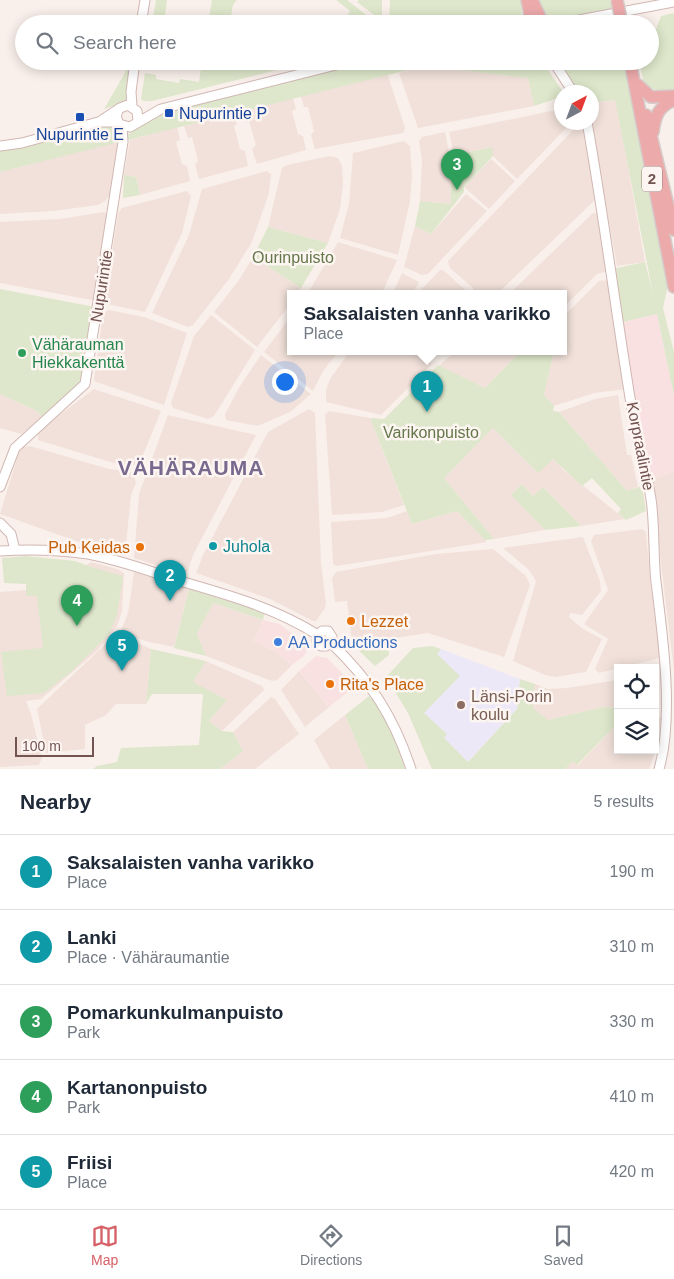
<!DOCTYPE html>
<html lang="en">
<head>
<meta charset="utf-8">
<style>
	:root { --surface:#fff; --page:#f2f2f3; --text:#1f2937; --muted:#747a83; --line:#e0e1e3; --accent:#d56066 }
	body { margin:0; font-family:Helvetica,sans-serif; background:var(--page); color:var(--text) }
	.controls { position:absolute; right:15px; bottom:15px; display:grid; overflow:hidden; border-radius:0px; box-shadow:0 2px 12px #0003 }
	.controls button { width:45px; height:45px; display:grid; place-items:center; padding:0; border:0; border-bottom:1px solid var(--line); background:var(--surface); color:var(--text); font:25px sans-serif }
	.compass { position:absolute; left:554px; top:85px; width:45px; height:45px; border-radius:50%; background:var(--surface); box-shadow:0 2px 12px #0003; rotate:41deg }
	.scale { position:absolute; left:15px; bottom:12px; width:79px; box-sizing:border-box; padding-left:5px; border:2px solid #735451; border-top:0; font-size:14px; line-height:18px; white-space:nowrap; color:#735451; -webkit-text-stroke:4px #fdf5f1; paint-order:stroke }
	.you { position:absolute; left:284px; top:381px; width:18px; height:18px; margin:-12px; border:4px solid #fff; border-radius:50%; background:#1a73e8; box-shadow:0 0 0 8px #1a73e833 }
	.badge { display:grid; place-items:center; width:32px; height:32px; border-radius:50%; background:var(--accent); color:#fff; font-size:16px; font-weight:700 }
	.pin { position:absolute; translate:-50% -41px; filter:drop-shadow(0 1px 2px #0008) }
	.pin::after { content:''; position:absolute; top:26px; width:18px; height:15px; background:inherit; clip-path:polygon(0 0,100% 0,50% 100%) }
	.popup { position:absolute; left:287px; top:290px; width:280px; height:65px; box-sizing:border-box; display:grid; place-content:center; border-radius:0px; background:var(--surface); filter:drop-shadow(0 1px 4px #0005); font-size:16px; white-space:nowrap; color:var(--muted) }
	.popup b { font-size:19px; color:var(--text) }
	.popup::after { content:''; position:absolute; left:50%; top:100%; margin-left:-10px; border:10px solid transparent; border-top-color:var(--surface) }
	.list { margin:0; padding:0; list-style:none }
	h2 { display:flex; justify-content:space-between; align-items:center; height:65px; margin:0; padding:0 20px; font-size:21px }
	h2 small { font-size:16px; font-weight:400; color:var(--muted) }
	.list li { display:grid; grid-template-columns:32px 1fr auto; gap:15px; align-items:center; box-sizing:border-box; height:75px; padding:0 20px; border-top:1px solid var(--line) }
	.list b { display:block; font-size:19px; white-space:nowrap }
	.list p { margin:0; font-size:16px; white-space:nowrap; color:var(--muted) }
	.list em { font-size:16px; font-style:normal; color:var(--muted) }
	.icon { flex:none; width:28px; height:28px; fill:none; stroke:currentColor; stroke-width:2; stroke-linecap:round; stroke-linejoin:round }
	.map { position:relative; flex:none; width:674px; height:769px; overflow:hidden }
	.search { position:absolute; background:var(--surface); box-shadow:0 2px 12px #0003; left:15px; right:15px; top:15px; height:55px; display:flex; align-items:center; gap:12px; box-sizing:border-box; padding:0 18px; border-radius:28px; color:var(--muted); font-size:19px }
	.sheet { height:440px; background:var(--surface) }
	nav { display:flex; justify-content:space-around; align-items:center; box-sizing:border-box; height:70px; border-top:1px solid var(--line); background:var(--surface); font-size:14px; color:var(--muted) }
	nav a { display:grid; justify-items:center; gap:2px }
	nav .on { color:var(--accent) }
	.map>svg:first-child { display:block }
	.residential { fill:#f1e1da }
	.commercial { fill:#f9e1e1 }
	.education { fill:#ede8f7 }
	.green { fill:#dee7cb }
	.lines { fill:none; stroke-linecap:round; stroke-linejoin:round }
	.secondary-casing { stroke:#d0b7b3; stroke-width:11 }
	.highway-casing { stroke:#d5cccb; stroke-width:14 }
	.secondary { stroke:#fff; stroke-width:9 }
	.highway { stroke:#edaaab; stroke-width:11 }
	.highway-bridge-casing { stroke:#d5cccb; stroke-width:14; stroke-linecap:butt }
	.highway-bridge { stroke:#edaaab; stroke-width:11 }
	.transit-dot { fill:#1a4fb4; stroke:#fdf5f1; stroke-width:2 }
	.leisure-dot { fill:#2e9e5b; stroke:#fdf5f1; stroke-width:2 }
	.culture-dot { fill:#0f9aa8; stroke:#fdf5f1; stroke-width:2 }
	.food-dot { fill:#e8710a; stroke:#fdf5f1; stroke-width:2 }
	.shop-dot { fill:#3f7fe0; stroke:#fdf5f1; stroke-width:2 }
	.education-dot { fill:#8d6e63; stroke:#fdf5f1; stroke-width:2 }
	.labels { text-anchor:middle; stroke-width:5; stroke-linejoin:round; paint-order:stroke }
	.shield { fill:#fdf5f1; stroke:#9c8481; stroke-width:1 }
	.shield-label { font-size:15px; font-weight:bold; fill:#735451 }
	.transit-label { font-size:16px; fill:#164399; stroke:#fdf5f1; text-anchor:start }
	.park-label { font-size:16px; fill:#64774a; stroke:#fdf5f1 }
	.street-label { font-size:16px; fill:#735451; stroke:#fdf5f1 }
	.leisure-label { font-size:16px; fill:#27864d; stroke:#fdf5f1; text-anchor:start }
	.culture-label { font-size:16px; fill:#0d838f; stroke:#fdf5f1; text-anchor:start }
	.food-label { font-size:16px; fill:#c56008; stroke:#fdf5f1; text-anchor:start }
	.shop-label { font-size:16px; fill:#366cbe; stroke:#fdf5f1; text-anchor:start }
	.education-label { font-size:16px; fill:#785e54; stroke:#fdf5f1; text-anchor:start }
	.district-label { font-size:21px; font-weight:bold; letter-spacing:1px; fill:#78698e; stroke:#fdf5f1 }
</style>
</head>
<body>
<div class="map">
<svg width="674" height="769" viewBox="0 0 674 769">
	<rect width="100%" height="100%" fill="#faf0eb"/>
	<path class="residential" d="M424,66L528,78L534,106L418,128L399,73Z
		M387,73L405,128L403,133L315,149L311,135L314,131L308,107H304L301,96Z
		M293,98L296,109L292,111L298,134L303,136L306,150L257,164L252,149L256,145L249,121L246,122L243,111Z
		M616,100L645,262L617,266L591,123L592,103Z
		M561,109L562,122L571,123L517,179L493,156L491,147L454,155L449,132Z
		M234,113L237,124L234,126L240,149L245,151L248,166L199,179L195,165L198,161L192,137L188,138L184,126Z
		M177,127L180,140L176,142L182,164L187,166L190,181L140,195L136,177L124,175L130,140Z
		M576,127H582L596,199L498,293H475L473,288L450,268L448,261Z
		M445,132L450,156L451,204L420,201L422,161L419,141L422,137Z
		M404,141L410,146L412,176L410,201L398,255L340,238L349,204L353,153Z
		M118,142L110,195L105,201L98,205L53,211L0,214V172Z
		M330,156L338,158L342,166L343,184L340,209L328,243L268,227L282,168L287,165Z
		M491,159L515,181L489,209L464,187Z
		M267,171L271,174L269,193L252,242L229,279L193,325L188,327L152,313L189,235L202,189Z
		M187,191L191,196L182,233L145,312L107,304L105,300L118,213L122,208Z
		M466,194L487,211L428,274L422,275L404,267L415,226L431,234Z
		M104,212L108,215L95,298L92,300L0,283V222L60,219Z
		M593,213L599,214L608,271L597,274L563,308V293H510Z
		M338,242L397,260L382,293H308Z
		M253,257L301,288L298,293H291V303L257,347L214,312L239,280Z
		M440,270H443L469,293H418Z
		M402,273L419,282L414,291L416,293H393Z
		M610,280L626,389L594,393L554,406L544,395L554,351H563V317L599,281Z
		M109,310L144,317L187,333L164,405L94,381L103,313Z
		M211,315L255,350L214,416L208,419L173,408L171,403L194,336Z
		M291,316V351H339L323,371L313,391L264,352Z
		M350,351H420L432,364L381,415L326,402V390L330,379Z
		M455,351H521L485,388L439,366Z
		M261,355L311,394L290,412L258,426L226,420L225,414L240,386Z
		M94,389L161,411L139,465H120L38,440V434L49,423Z
		M0,394L37,411L42,417L21,434L0,428Z
		M618,395L627,455H631L638,487L627,491L559,412L595,399Z
		M309,409L315,413L321,563L326,603L325,608L316,621H313L270,599L196,573L203,555L268,432Z
		M329,411L370,418L404,505L382,512L332,515L325,415Z
		M168,415L256,435L193,555L188,571L183,574L134,558L139,494Z
		M493,428L537,472L553,459L566,472L625,519L581,526L543,487L533,496L522,484L511,495L545,530L494,539L444,478Z
		M30,446L109,469L133,472L136,483L131,495L125,554L93,547L0,514L19,452L23,447Z
		M674,471V671L651,480Z
		M407,511L412,524L457,511L487,542L337,566L333,564L331,522L387,518Z
		M642,529L646,532L651,589L659,633L660,658L599,673L595,669L608,639L584,624L608,590L591,541L594,535Z
		M583,537L600,581L601,591L582,615L570,613L569,617L583,629L602,639L586,672L555,677L545,675L513,661L536,581L529,570L503,548Z
		M493,549L526,576L530,585L504,657L428,633L357,644L352,642L347,601L335,602L332,578L336,572L436,554Z
		M91,562L117,569L124,573L122,611L117,626L97,651L41,699L26,701L31,714L42,758L39,765L0,767V592L27,590L64,581Z
		M134,572L189,589L174,647L149,642L120,633L128,613Z
		M213,603L263,620L254,641L276,652L292,665L277,680L272,681L206,656L197,634Z
		M116,634L151,649L146,704H116L106,715L85,725V749L46,753L37,709Z
		M206,661L262,686L264,690L222,731L209,721L227,700L192,682Z
		M299,671L329,707L305,727L281,690Z
		M618,680V708L602,707L548,720L532,708L535,684L548,689L567,688Z
		M271,697L275,699L299,734L255,769H220L243,751L233,732Z
		M345,715L368,769H330L314,740Z
		M655,717H661L659,742L649,769H565L573,761L578,765L618,723V750H655Z"/>
	<path class="commercial" d="M657,314L674,396V471L651,480L642,443L623,322Z
		M263,620L280,624L308,647L305,655L292,665L276,652L254,641Z
		M316,656L327,658L355,686L329,707L299,671Z"/>
	<path class="education" d="M441,649L520,679L517,709L461,769L401,692Z"/>
	<path class="green" d="M156,0H167L164,24H152Z
		M212,0H237L233,5L231,16L241,24H208Z
		M336,0H347L378,24H343L350,11Z
		M359,0H382V21L357,2Z
		M390,0H521L522,21L513,24H389Z
		M535,0H613L615,10L553,20L544,16Z
		M674,13V89C662,91 654,91 644,84L639,61H650C650,44 655,32 661,16Z
		M125,61H132L126,102L104,109L126,71Z
		M202,61H313L152,101H143L141,99L145,73L156,75V79L179,83L180,79L199,82Z
		M357,61H542L563,92L561,97L534,106L528,78L424,66L0,172V145L112,123L129,134L161,109Z
		M553,61H626L631,98L668,285L663,308L674,352V396L657,314L623,322L612,269L645,262L653,294L615,100L592,103V92H573Z
		M492,147L493,156L464,187V192L431,234L415,226L420,201L451,204L450,156Z
		M124,175L136,177L140,195L123,198Z
		M268,227L328,243L301,288L253,257Z
		M0,289L90,306L94,310L83,378L75,390L42,417L37,411L0,394Z
		M521,351H554L544,395L554,406L553,411L559,412L627,491L642,486L646,511L626,520L618,513L621,509L592,478L582,486L553,459L538,473L493,428L444,478L494,539L485,540L457,511L412,524L370,418L384,419L438,365L485,388Z
		M522,484L533,496L543,487L581,526L545,530L511,495Z
		M26,556L75,561L91,567L123,576L117,615L109,634L73,670L44,693L7,696L1,652L43,648L37,596H26V584L4,583L2,558Z
		M189,589L265,612L263,620L213,603L197,634L206,656L174,648Z
		M388,639L389,655L375,666L354,646Z
		M432,646L441,649L437,654L460,676L424,713L447,734L444,738L468,762L517,709L520,679L535,684L533,708L548,720L602,707L618,708V723L577,765L573,761L565,769H432L408,713L386,677L413,648Z
		M151,649L206,661L193,682L227,700L209,721L222,731L233,732L243,751L220,769H93L97,766L117,762L121,748L199,745L203,694H152L146,704Z
		M369,696C388,715 397,744 405,769H368L345,715Z"/>
	<g class="lines">
		<g class="secondary-casing">
			<path id="secondary" d="M545,23L548,24
				M141,24L145,0
				M524,24V23
				M558,24L674,2
				M553,61L573,92
				M132,106L131,92L135,61
				M118,111L116,116L119,124L130,127L161,109L352,61
				M99,122L120,108L128,105L137,111L138,121
				M587,122C605,222 617,322 634,422C638,448 647,473 651,499C655,527 653,555 656,582C663,637 674,718 659,769
				M0,146L22,143L98,122H118
				M0,487L15,448L85,384L123,142L122,126
				M0,523L11,534L15,550
				M0,551C29,549 59,550 88,554C121,560 154,573 187,583C232,596 277,609 318,635
				M318,635L322,631H328L332,637L331,643
				M318,635L317,641L321,646H326L331,643
				M331,643C370,680 394,717 411,769"/>
		</g>
		<g class="highway-casing">
			<path id="highway" d="M527,0L530,14L528,19
				M532,0L541,19
				M630,61L674,287
				M638,85L651,97L674,96
				M646,115L674,230
				M653,132C655,116 658,107 674,100"/>
		</g>
		<use href="#secondary" class="secondary"/>
		<use href="#highway" class="highway"/>
		<g class="highway-bridge-casing">
			<path id="highway-bridge" d="M617,0L622,24"/>
		</g>
		<use href="#highway-bridge" class="highway-bridge"/>
	</g>
	<g class="transit-dot">
		<rect x="164" y="108" width="10" height="10" rx="2.5"/>
		<rect x="75" y="112" width="10" height="10" rx="2.5"/>
	</g>
	<circle class="leisure-dot" cx="22" cy="353" r="5"/>
	<circle class="culture-dot" cx="213" cy="546" r="5"/>
	<g class="food-dot">
		<circle cx="140" cy="547" r="5"/>
		<circle cx="351" cy="621" r="5"/>
		<circle cx="330" cy="684" r="5"/>
	</g>
	<circle class="shop-dot" cx="278" cy="642" r="5"/>
	<circle class="education-dot" cx="461" cy="705" r="5"/>
	<g class="labels">
		<rect class="shield" x="642" y="166.5" width="20" height="25" rx="4"/>
		<g class="shield-label">
			<text x="652" y="184">2</text>
		</g>
		<g class="transit-label">
			<text x="179" y="119">Nupurintie P</text>
			<text x="80" y="140" text-anchor="middle">Nupurintie E</text>
		</g>
		<g class="park-label">
			<text x="293" y="263">Ourinpuisto</text>
			<text x="431" y="438">Varikonpuisto</text>
		</g>
		<g class="street-label">
			<text transform="translate(101 286) rotate(-81)" y="6">Nupurintie</text>
			<text transform="translate(641 446) rotate(79)" y="6">Korpraalintie</text>
		</g>
		<g class="leisure-label">
			<text x="32" y="350">Vähärauman<tspan x="32" dy="18">Hiekkakenttä</tspan></text>
		</g>
		<g class="culture-label">
			<text x="223" y="552">Juhola</text>
		</g>
		<g class="food-label">
			<text x="130" y="553" text-anchor="end">Pub Keidas</text>
			<text x="361" y="627">Lezzet</text>
			<text x="340" y="690">Rita's Place</text>
		</g>
		<g class="shop-label">
			<text x="288" y="648">AA Productions</text>
		</g>
		<g class="education-label">
			<text x="471" y="702">Länsi-Porin<tspan x="471" dy="18">koulu</tspan></text>
		</g>
		<g class="district-label">
			<text x="191" y="475">VÄHÄRAUMA</text>
		</g>
	</g>
</svg>
<div class="controls">
<button><svg class="icon" aria-label="locate" viewBox="0 0 24 24"><circle cx="12" cy="12" r="6"/><path d="M12 2v4M12 18v4M2 12h4M18 12h4"/></svg></button>
<button><svg class="icon" aria-label="layers" viewBox="0 0 24 24"><path d="M12 4l9 5-9 5-9-5zM3 14l9 5 9-5"/></svg></button>
</div>
<svg class="compass" viewBox="-18 -18 36 36"><path d="M0-13l5 13h-10z" fill="#e53935"/><path d="M0 13l5-13h-10z" fill="#747a83"/></svg>
<div class="scale">100 m</div>
<div class="you"></div>
<div class="pin badge" style="left:427px;top:412px;background:#0f9aa8">1</div>
<div class="popup"><b>Saksalaisten vanha varikko</b>Place</div>
<div class="pin badge" style="left:170px;top:601px;background:#0f9aa8">2</div>
<div class="pin badge" style="left:457px;top:190px;background:#2e9e5b">3</div>
<div class="pin badge" style="left:77px;top:626px;background:#2e9e5b">4</div>
<div class="pin badge" style="left:122px;top:671px;background:#0f9aa8">5</div>
<div class="search"><svg class="icon" aria-label="search" viewBox="0 0 24 24"><circle cx="10" cy="10" r="6"/><path d="M15 15l6 6"/></svg>Search here</div>
</div>
<section class="sheet">
<h2>Nearby<small>5 results</small></h2>
<ul class="list">
<li><span class="badge" style="background:#0f9aa8">1</span><div><b>Saksalaisten vanha varikko</b><p>Place</p></div><em>190 m</em></li>
<li><span class="badge" style="background:#0f9aa8">2</span><div><b>Lanki</b><p>Place · Vähäraumantie</p></div><em>310 m</em></li>
<li><span class="badge" style="background:#2e9e5b">3</span><div><b>Pomarkunkulmanpuisto</b><p>Park</p></div><em>330 m</em></li>
<li><span class="badge" style="background:#2e9e5b">4</span><div><b>Kartanonpuisto</b><p>Park</p></div><em>410 m</em></li>
<li><span class="badge" style="background:#0f9aa8">5</span><div><b>Friisi</b><p>Place</p></div><em>420 m</em></li>
</ul>
</section>
<nav>
<a class="on"><svg class="icon" aria-label="map" viewBox="0 0 24 24"><path d="M3 6l6-2 6 2 6-2v14l-6 2-6-2-6 2zM9 4v14M15 6v14"/></svg>Map</a>
<a><svg class="icon" aria-label="directions" viewBox="0 0 24 24"><path d="M12 3l9 9-9 9-9-9zM9 14v-3h6M13 9l2 2-2 2"/></svg>Directions</a>
<a><svg class="icon" aria-label="saved" viewBox="0 0 24 24"><path d="M7 4h10v16l-5-4-5 4z"/></svg>Saved</a>
</nav>
</body>
</html>
